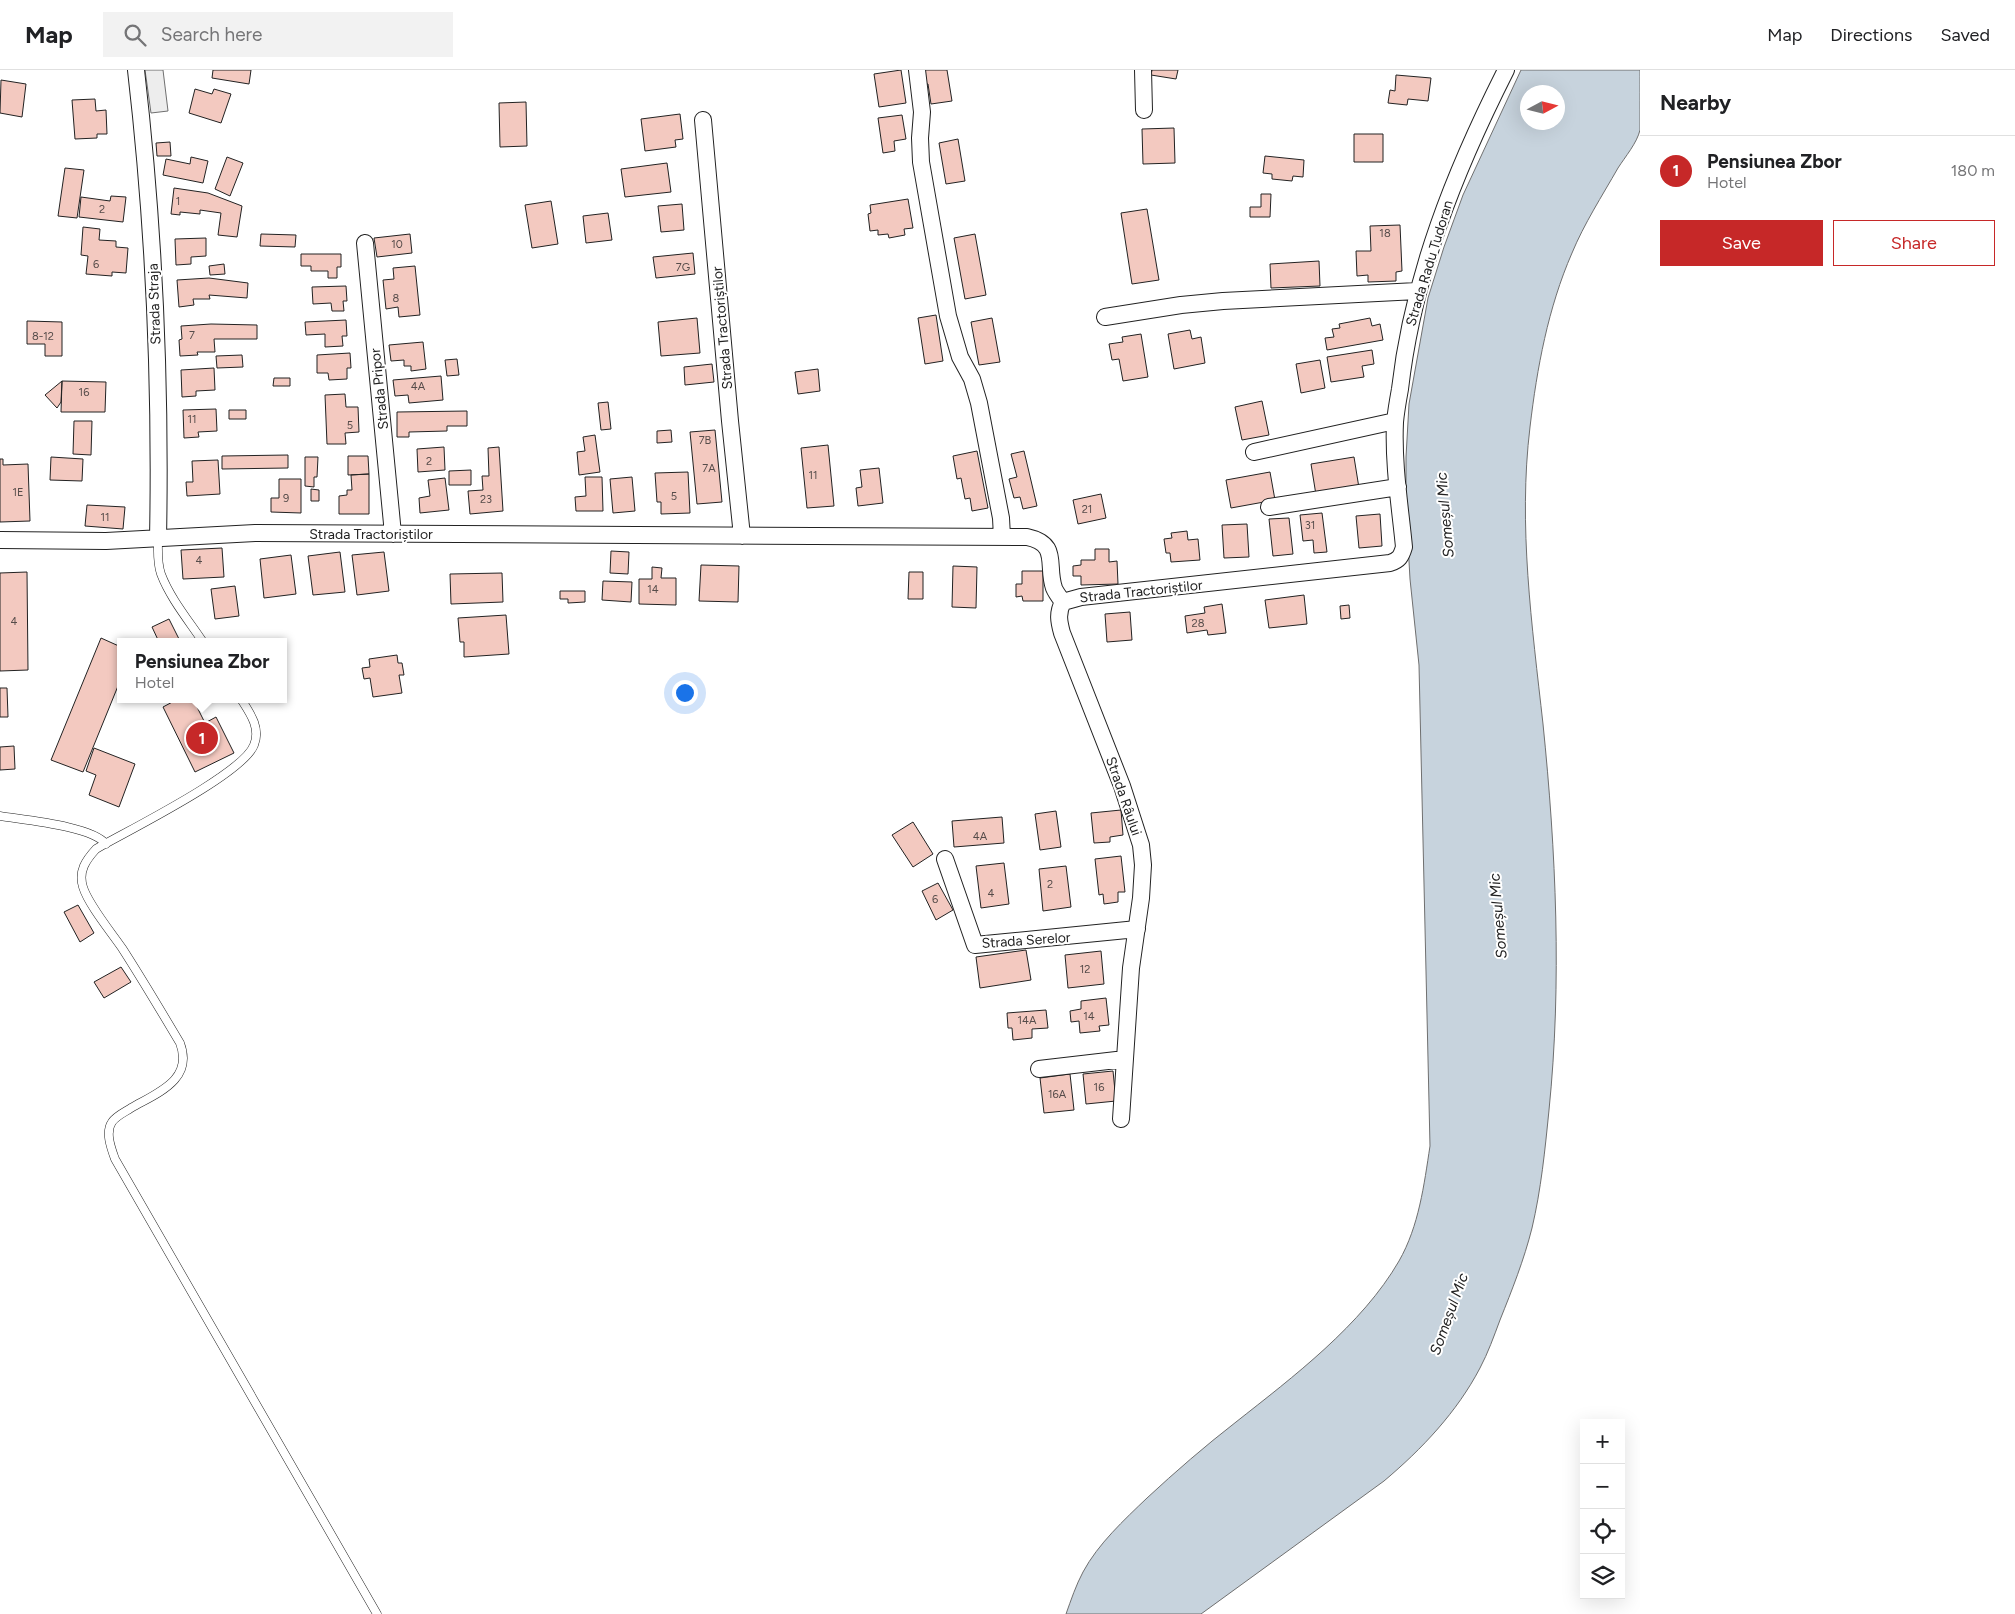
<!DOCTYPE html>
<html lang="en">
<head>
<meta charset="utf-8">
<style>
	:root { --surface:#fff; --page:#f2f2f2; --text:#202124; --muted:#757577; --line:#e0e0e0; --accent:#c62828 }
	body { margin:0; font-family:Figtree,sans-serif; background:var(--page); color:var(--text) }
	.controls { position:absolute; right:15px; bottom:15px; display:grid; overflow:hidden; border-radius:0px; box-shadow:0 5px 20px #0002 }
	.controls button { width:45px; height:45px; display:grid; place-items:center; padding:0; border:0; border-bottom:1px solid var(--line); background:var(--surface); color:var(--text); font:25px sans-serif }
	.compass { position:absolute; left:1520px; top:15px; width:45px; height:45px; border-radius:50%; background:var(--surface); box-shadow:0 5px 20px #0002; rotate:83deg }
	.you { position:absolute; left:684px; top:622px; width:18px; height:18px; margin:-12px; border:4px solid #fff; border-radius:50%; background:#1a73e8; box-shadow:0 0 0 8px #1a73e833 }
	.badge { display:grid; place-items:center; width:32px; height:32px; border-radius:50%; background:var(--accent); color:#fff; font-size:16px; font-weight:700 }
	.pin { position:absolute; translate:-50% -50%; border:2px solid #fff; box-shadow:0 1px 5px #0006 }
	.popup { position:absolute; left:117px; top:568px; width:170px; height:65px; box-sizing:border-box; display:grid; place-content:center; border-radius:0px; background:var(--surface); filter:drop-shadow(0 1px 4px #0005); font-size:16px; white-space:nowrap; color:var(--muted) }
	.popup b { font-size:19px; color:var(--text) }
	.popup::after { content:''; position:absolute; left:50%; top:100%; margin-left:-10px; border:10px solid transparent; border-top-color:var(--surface) }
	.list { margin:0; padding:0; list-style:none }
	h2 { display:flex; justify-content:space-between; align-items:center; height:65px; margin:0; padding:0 20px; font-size:21px }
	h2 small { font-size:16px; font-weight:400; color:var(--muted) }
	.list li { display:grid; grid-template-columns:32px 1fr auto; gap:15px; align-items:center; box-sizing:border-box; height:70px; padding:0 20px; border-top:1px solid var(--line) }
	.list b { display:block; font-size:19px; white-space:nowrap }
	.list p { margin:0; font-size:16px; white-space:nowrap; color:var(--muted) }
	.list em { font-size:16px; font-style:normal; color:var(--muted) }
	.actions { display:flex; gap:10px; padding:15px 20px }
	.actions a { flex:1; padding:11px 0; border:1px solid var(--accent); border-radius:0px; text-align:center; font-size:18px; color:var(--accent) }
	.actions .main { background:var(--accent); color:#fff }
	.icon { flex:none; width:28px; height:28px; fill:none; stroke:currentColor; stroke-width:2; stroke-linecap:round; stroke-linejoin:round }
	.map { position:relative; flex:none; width:1640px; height:1544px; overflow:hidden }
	header { display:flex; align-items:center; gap:30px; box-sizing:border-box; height:70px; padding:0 25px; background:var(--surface); border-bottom:1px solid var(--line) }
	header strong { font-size:24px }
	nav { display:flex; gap:28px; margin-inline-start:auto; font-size:18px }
	.search { width:350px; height:45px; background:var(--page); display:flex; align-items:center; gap:12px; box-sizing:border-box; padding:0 18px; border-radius:0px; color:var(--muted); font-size:19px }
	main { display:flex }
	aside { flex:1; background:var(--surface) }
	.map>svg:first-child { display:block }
	.parking { fill:#ededed; stroke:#6f6f6f }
	.water { fill:#c7d3dd; stroke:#6f6f6f; fill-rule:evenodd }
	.building { fill:#f3c9c0; stroke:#222 }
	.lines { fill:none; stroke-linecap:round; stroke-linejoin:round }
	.service-casing { stroke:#222; stroke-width:9 }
	.minor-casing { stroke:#222; stroke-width:18 }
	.service { stroke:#fff; stroke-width:8 }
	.minor { stroke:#fff; stroke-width:16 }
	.labels { text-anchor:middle; stroke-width:4; stroke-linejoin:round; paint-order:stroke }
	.number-label { font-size:11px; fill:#564c4a }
	.street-label { font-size:14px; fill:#222; stroke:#fff }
	.water-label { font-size:15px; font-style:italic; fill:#222; stroke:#fff }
</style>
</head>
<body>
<header>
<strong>Map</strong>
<div class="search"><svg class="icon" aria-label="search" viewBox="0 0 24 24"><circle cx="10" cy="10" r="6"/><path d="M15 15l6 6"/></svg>Search here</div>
<nav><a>Map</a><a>Directions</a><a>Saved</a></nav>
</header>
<main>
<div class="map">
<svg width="1640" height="1544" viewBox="0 0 1640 1544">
	<rect width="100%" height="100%" fill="#fff"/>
	<path class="parking" d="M145,0H163L168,41L151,43Z"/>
	<path class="water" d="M1521,0H1640C1640,16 1640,46 1640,60C1637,73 1625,87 1618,98C1602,126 1584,154 1572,183C1548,238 1537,298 1530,357C1518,456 1532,555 1543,654C1556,781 1562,913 1549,1040C1545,1080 1541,1120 1532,1158C1524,1190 1512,1220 1500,1250C1494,1266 1488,1283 1480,1298C1457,1342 1422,1379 1384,1411L1201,1544H1066C1071,1530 1076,1515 1083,1502C1098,1474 1124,1450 1147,1428C1175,1402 1205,1376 1236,1352C1293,1307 1362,1255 1399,1191C1419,1156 1424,1115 1430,1076L1419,595L1410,509L1406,439V387L1409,334L1428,228L1444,177L1463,125ZM1528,22H1558V52H1528Z"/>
	<path class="building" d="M213,0H251L249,14L212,8Z
		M901,0L906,33L879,37L874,4Z
		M921,0H947L952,31L931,34L928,14H923Z
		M1152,0H1178L1176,9L1151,5Z
		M1396,5L1431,8L1428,31L1408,29L1407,35L1388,33L1390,20L1395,21Z
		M1,10L26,14L22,47L0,43Z
		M195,19L212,24L214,19L231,24L221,53L189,43Z
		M95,29L96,41L106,40L107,64H97V68L75,69L72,30Z
		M526,32L527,76L500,77L499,33Z
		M680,44L683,69L675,70L676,77L645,81L641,49Z
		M902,45L906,69L894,71L895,81L883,83L878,48Z
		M1174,58L1175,93L1143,94L1142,59Z
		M1354,64H1383V92H1354Z
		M958,69L965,111L946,114L939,73Z
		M170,72L171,86H157L156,73Z
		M1265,86L1304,90L1303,107L1293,106L1292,111L1272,109V104L1263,103Z
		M191,87L208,91L203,113L163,105L166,89L190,94Z
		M227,87L243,93L230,126L215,119Z
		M667,93L671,122L625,127L621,99Z
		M65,98L84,100L77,148L58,146Z
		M174,118L208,123L242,136L237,167L218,165L221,143L200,140V144L180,142V145L171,144Z
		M1261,124H1271L1270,147H1250V137H1261Z
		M111,126L126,127L123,152L79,147L81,127L110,131Z
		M908,129L913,158L904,159L905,165L889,168L888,164L878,165V160L870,161L868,144L871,143L870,135Z
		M551,131L558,174L532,178L525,135Z
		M682,134L684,160L661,162L658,136Z
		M1147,139L1159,210L1132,214L1121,143Z
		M608,143L612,170L586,173L583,146Z
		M1400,155L1402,201L1396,202V211L1368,212V205L1357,206L1356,181H1371L1370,156Z
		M83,157L100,159L99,170L116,171V177L128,178L126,203L112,202V206L86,204L88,186L81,185Z
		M261,164L296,165L295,177L260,176Z
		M410,164L412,183L377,187L374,168Z
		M975,164L986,225L965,229L954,168Z
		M206,168V186L191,187V194L176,195L175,169Z
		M693,183L695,204L656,208L653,187Z
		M301,184H341V197H337V208H328V201H311V196H301Z
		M1319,191L1320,216L1271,218L1270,194Z
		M224,194L225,204L210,205L209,196Z
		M415,196L420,245L399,247L398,237L386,239L383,210L394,209L393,198Z
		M209,208L248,213L247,228L209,225L210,229H193L194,235L179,237L177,210Z
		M346,216L347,231H343L344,241H332L331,233L313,234L312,217Z
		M936,245L943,291L925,294L918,248Z
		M697,248L700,283L661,286L658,252Z
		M992,248L1000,292L979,295L971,252Z
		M1370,248L1372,256L1380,254L1383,270L1327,280L1325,268L1334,267L1332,259L1340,258L1339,254Z
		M346,250L347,266H342L343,276L325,277V264L306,265L305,252Z
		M27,251L62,252V286H45V274H27Z
		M211,254L257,255V269H214L215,282H197L198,285L180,286L179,270L182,269L181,256Z
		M1190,260L1192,269L1201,267L1205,293L1174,299L1168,264Z
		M1141,264L1148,307L1123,311L1119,289L1112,290L1109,274L1123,272L1122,267Z
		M423,272L426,299L411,301V296H404V290L391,291L389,275Z
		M1372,280L1374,294L1362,296L1364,307L1331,312L1327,287Z
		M350,283L351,298H347V309L329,310L328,303H317V285Z
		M242,285L243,297L217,298L216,286Z
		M457,289L459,305L447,306L445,290Z
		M1320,290L1325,318L1301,323L1296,294Z
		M712,294L714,312L685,315L684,297Z
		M214,298L215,320L196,321V326L182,327L181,300Z
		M818,299L820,321L798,324L795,302Z
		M441,306L443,330L409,333L408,325L395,326L393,310Z
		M274,308H290V316H273Z
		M62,311L106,312L105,342H61Z
		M62,311L61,332L57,338L45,325Z
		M345,324L346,337H358L359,362L345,363L346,374H327L325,325Z
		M1262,331L1269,365L1242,370L1235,337Z
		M608,332L611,359L601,360L598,333Z
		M216,339L217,361L198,362L199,367L184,368L183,340Z
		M229,340H246V349H229Z
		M467,341V356H447V361L409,362V367H397V342Z
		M74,351H92L91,385L73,384Z
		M671,360L672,372L657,373V361Z
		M715,360L722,432L697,434L690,362Z
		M595,365L600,402L579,405L577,382L585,381L583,367Z
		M828,375L834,436L807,438L801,378Z
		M444,377L445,400L418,402L417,379Z
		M499,377L503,441L470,444L468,421L483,420L482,406H489L488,378Z
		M977,381L988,438L972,441L970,428L965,429L961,408L957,409L953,386Z
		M1024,381L1037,436L1023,439L1020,427L1014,428L1009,409L1017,407L1011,384Z
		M288,385V398L222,399V386Z
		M348,386H368L369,404L348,405Z
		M51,387L83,389L82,411L50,410Z
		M305,387H318L317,407H314V417L305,416Z
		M1354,387L1359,418L1316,425L1311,394Z
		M0,389H3V395L28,394L30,451L0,452Z
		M218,390L220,424L187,426L186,412H193L192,391Z
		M879,398L883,433L858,436L856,418L862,417L860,400Z
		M471,400V415H449V401Z
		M688,402L690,443L661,444V432H657L655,403Z
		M1270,402L1275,430L1231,438L1226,410Z
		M369,404V444H339V426L347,425V420H352L351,405Z
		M585,407H602L603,441H576L575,427L586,426Z
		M632,407L635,441L613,443L610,409Z
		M445,408L449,440L420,443L419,428L430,426L428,410Z
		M279,409H301V443L271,442V428H279Z
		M311,419L319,420V431H311Z
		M1101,424L1106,448L1078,454L1073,430Z
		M87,435L125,437L123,459L85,456Z
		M1322,443L1327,482L1314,483L1313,470L1303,471L1300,445Z
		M1380,444L1382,476L1359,478L1356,446Z
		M1289,448L1293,484L1273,486L1269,449Z
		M1247,454L1249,487L1224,488L1222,455Z
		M1187,461L1188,470L1198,469L1200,490L1171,492L1170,483H1166L1164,469L1172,468L1171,463Z
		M222,478L224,507L183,509L181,480Z
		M1095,479H1109V492L1117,491L1118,514L1081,515V506H1073V496L1081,495V490H1095Z
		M611,481L629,482L628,504L610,503Z
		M340,482L345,522L313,525L308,486Z
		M384,482L389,521L357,525L352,485Z
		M291,485L296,524L264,528L260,489Z
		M701,495L739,496L738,532L699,531Z
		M953,496L977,497L976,538L952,537Z
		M652,497L662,498L661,508H676V535L639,534V509H652Z
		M1022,501H1043V531H1023L1022,526L1016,527V514H1022Z
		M27,502L28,600L0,601V503Z
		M909,502H923V529H908Z
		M502,503L503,532L451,534L450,504Z
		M603,511L632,512L631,532L602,530Z
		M235,516L239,546L215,549L211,519Z
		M560,521H585V532L568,533V529H560Z
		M1304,525L1307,554L1269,558L1265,530Z
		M1222,534L1226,563L1208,565L1207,560L1187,563L1185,546L1205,543L1204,537Z
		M1349,535L1350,548L1341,549L1340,536Z
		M1130,542L1132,570L1107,572L1105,544Z
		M506,545L509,584L464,587V572H460L458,548Z
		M169,549L180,571L159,572L152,557Z
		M101,568L121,577V603L118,616L83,702L51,690Z
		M397,585L398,593H402L404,605H399L402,623L373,627L370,608L364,609L362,598L370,597L369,589Z
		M0,618H7L8,647H0Z
		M178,629H193L205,653L216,647L234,683L195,702L163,637Z
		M14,676L15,699L0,700V677Z
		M94,678L135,694L119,737L89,725L96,705L86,701Z
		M1121,740L1123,765L1110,767V772L1094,773L1091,743Z
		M1056,741L1061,777L1040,780L1035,744Z
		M1002,747L1004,773L954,777L952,751Z
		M913,752L933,784L913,797L892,765Z
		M1121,786L1125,822H1118V832L1104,834L1103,824L1099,825L1095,789Z
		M1004,793L1009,834L981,838L976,796Z
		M1066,796L1071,837L1043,841L1039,799Z
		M938,813L953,840L936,850L922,821Z
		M78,835L94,863L80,872L64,842Z
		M1026,880L1031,910L980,918L976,887Z
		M1101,881L1104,914L1068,918L1065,885Z
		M121,897L131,912L104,928L94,912Z
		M1106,928L1109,955L1099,956L1100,961L1080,963L1079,951L1071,952L1070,941L1081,939V931Z
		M1046,940L1048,958L1032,959V968L1013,970L1012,958H1008L1007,943Z
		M1113,1001L1116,1031L1086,1034L1083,1004Z
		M1070,1004L1074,1040L1044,1043L1040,1008Z"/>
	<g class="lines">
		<g class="service-casing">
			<path id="service" d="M158,469C158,481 157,493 161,504C170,528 189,551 203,572
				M241,629C250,643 261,658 254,675C243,704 127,761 96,779C86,790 78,801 83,817C88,834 111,862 122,878C142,909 161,941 180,973C194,1010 157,1023 131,1038C125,1042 116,1046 112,1052C105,1062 111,1078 115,1089L377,1544
				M0,746C24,750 92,756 106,774"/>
		</g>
		<g class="minor-casing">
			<path id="minor" d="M136,0C154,156 161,312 158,469
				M917,0L922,42L920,68L921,92L948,246L960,287L972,309L979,333L1001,448L1002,467
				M1143,0L1144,40
				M703,50L730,351L742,466
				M365,173L393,464
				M1105,247L1181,235L1223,231L1417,221
				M1254,382L1395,351
				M1269,437L1398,417
				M0,470L106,471L255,463L1027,467C1060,474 1046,495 1054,518C1056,523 1060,528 1063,532
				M1063,532L1081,527L1390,493C1399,490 1401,487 1404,477C1400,436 1393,394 1395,352C1396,341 1398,330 1400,319C1413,205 1455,101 1506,0
				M1063,532C1057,543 1059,552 1062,563L1122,716L1141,775L1143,795L1141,828L1131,898L1121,1049
				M945,789L975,875L1137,859
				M1039,999L1125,989"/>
		</g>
		<use href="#service" class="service"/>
		<use href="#minor" class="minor"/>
	</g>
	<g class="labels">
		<g class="number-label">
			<text x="178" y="135">1</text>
			<text x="102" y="143">2</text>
			<text x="1385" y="167">18</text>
			<text x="397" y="178">10</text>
			<text x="96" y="198">6</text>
			<text x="683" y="201">7G</text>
			<text x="396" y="232">8</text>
			<text x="192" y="269">7</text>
			<text x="43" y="270">8-12</text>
			<text x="418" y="320">4A</text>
			<text x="84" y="326">16</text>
			<text x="192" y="353">11</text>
			<text x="350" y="359">5</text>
			<text x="705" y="374">7B</text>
			<text x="429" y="395">2</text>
			<text x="709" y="402">7A</text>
			<text x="813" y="409">11</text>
			<text x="18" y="426">1E</text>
			<text x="674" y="430">5</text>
			<text x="286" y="432">9</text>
			<text x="486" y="433">23</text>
			<text x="1087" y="443">21</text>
			<text x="105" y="451">11</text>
			<text x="1310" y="459">31</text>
			<text x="199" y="494">4</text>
			<text x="653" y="523">14</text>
			<text x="14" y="555">4</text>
			<text x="1198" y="557">28</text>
			<text x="980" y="770">4A</text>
			<text x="1050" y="818">2</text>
			<text x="991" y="827">4</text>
			<text x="935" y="833">6</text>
			<text x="1085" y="903">12</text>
			<text x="1089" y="950">14</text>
			<text x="1027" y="954">14A</text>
			<text x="1099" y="1021">16</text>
			<text x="1057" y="1028">16A</text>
		</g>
		<g class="street-label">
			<text transform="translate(1429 193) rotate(-73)" y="5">Strada Radu Tudoran</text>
			<text transform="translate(154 234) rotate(-92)" y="5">Strada Straja</text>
			<text transform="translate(722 258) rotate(-95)" y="5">Strada Tractoriștilor</text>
			<text transform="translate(379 319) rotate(-96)" y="5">Strada Pripor</text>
			<text x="371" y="469">Strada Tractoriștilor</text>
			<text transform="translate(1141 521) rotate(-6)" y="5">Strada Tractoriștilor</text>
			<text transform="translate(1124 726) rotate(71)" y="5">Strada Râului</text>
			<text transform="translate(1026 870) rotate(-4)" y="5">Strada Serelor</text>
		</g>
		<g class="water-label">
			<text transform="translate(1445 445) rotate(-95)" y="5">Someșul Mic</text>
			<text transform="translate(1498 846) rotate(-95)" y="5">Someșul Mic</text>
			<text transform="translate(1449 1244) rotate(-70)" y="5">Someșul Mic</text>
		</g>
	</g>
</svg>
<div class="controls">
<button>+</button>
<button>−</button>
<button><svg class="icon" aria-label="locate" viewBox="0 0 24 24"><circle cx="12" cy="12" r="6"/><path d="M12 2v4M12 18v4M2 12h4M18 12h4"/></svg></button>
<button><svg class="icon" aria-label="layers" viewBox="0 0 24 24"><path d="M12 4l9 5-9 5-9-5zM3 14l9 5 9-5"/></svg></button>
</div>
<svg class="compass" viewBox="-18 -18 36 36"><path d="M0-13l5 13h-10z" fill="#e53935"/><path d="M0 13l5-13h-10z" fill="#757577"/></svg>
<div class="you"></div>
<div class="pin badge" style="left:202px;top:668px">1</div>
<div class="popup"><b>Pensiunea Zbor</b>Hotel</div>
</div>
<aside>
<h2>Nearby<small></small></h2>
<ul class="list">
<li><span class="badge">1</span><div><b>Pensiunea Zbor</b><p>Hotel</p></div><em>180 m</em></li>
</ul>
<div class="actions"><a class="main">Save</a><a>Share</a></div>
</aside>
</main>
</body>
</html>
